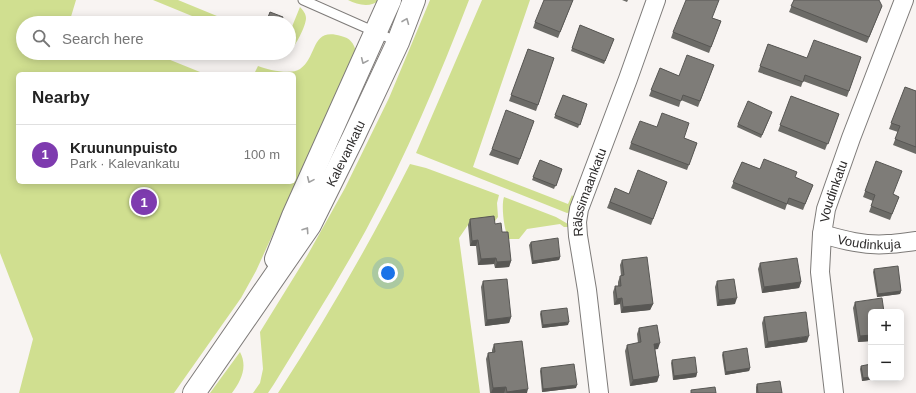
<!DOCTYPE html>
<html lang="en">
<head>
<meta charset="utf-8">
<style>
	:root { --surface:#fff; --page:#f2f2f2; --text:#222; --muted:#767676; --line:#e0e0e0; --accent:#7e3baf }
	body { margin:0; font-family:Helvetica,sans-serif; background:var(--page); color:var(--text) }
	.controls { position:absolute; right:12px; bottom:12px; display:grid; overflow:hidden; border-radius:6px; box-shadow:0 2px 10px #0003 }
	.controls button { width:36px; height:36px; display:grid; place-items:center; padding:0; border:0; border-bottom:1px solid var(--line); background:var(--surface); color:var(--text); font:20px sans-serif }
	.you { position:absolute; left:388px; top:273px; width:14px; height:14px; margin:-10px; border:3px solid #fff; border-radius:50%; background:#1a73e8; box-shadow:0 0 0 6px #1a73e833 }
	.badge { display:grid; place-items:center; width:26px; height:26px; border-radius:50%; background:var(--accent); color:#fff; font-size:13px; font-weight:700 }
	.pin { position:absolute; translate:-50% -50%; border:2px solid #fff; box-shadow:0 1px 4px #0006 }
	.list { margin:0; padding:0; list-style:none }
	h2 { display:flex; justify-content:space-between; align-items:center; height:52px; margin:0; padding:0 16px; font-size:17px }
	h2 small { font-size:13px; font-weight:400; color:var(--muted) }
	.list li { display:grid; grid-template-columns:26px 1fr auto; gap:12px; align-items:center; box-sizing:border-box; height:60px; padding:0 16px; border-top:1px solid var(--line) }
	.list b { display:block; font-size:15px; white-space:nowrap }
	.list p { margin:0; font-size:13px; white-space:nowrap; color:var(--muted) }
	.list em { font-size:13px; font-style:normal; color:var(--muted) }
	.icon { flex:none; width:22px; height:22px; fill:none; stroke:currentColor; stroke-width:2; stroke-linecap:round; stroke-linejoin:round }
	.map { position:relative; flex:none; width:916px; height:393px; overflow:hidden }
	.search { position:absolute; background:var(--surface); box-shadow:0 2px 10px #0003; left:16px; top:16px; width:280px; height:44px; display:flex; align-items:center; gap:10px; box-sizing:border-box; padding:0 14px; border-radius:22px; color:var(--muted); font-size:15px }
	.panel { position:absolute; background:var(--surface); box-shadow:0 2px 10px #0003; left:16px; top:72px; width:280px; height:112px; border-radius:6px }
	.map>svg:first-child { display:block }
	.green { fill:#d0df90 }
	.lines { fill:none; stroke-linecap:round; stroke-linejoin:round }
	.service-casing { stroke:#7e7b79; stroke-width:11 }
	.minor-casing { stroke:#7e7b79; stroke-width:20 }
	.secondary-casing { stroke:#7e7b79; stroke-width:24 }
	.service { stroke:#fff; stroke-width:9 }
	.minor { stroke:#fff; stroke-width:18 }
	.secondary { stroke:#fff; stroke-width:22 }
	.wall { fill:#6c6b67 }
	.shaded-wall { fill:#585754 }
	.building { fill:#7e7c78; stroke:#585754 }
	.oneway { stroke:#a0a0a0 }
	.labels { text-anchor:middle; stroke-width:3.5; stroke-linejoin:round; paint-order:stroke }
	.street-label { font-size:13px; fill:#2d2b2b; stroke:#fff }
</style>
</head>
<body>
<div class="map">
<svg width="916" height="393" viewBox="0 0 916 393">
	<rect width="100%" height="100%" fill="#f8f4f2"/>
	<path class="green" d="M0,0H76L70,20L78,23H23V53H153L205,74H18V182H294V74H254L258,66C268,70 291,75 300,69C318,57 310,27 341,36C350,38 354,43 356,52L256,271L241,298L174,393H19L33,339L0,253Z
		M153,0H178L234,23H209Z
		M348,0H380C370,8 358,5 348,0Z
		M430,0H469C439,78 406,156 366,230C337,283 305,333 274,384L268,393H253L260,383L263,369L260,332L307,256L345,188L389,98Z
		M482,0H530L473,167L568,204L572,195L575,199L571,212L567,213L416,153Z
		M300,7C303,10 306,14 306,18C306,26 295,47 289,52V34Z
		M410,164L426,168L499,195L497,203L498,217L495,221L468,225L459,238L480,393H278C326,319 370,243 410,164Z
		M504,197L556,217L568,224L569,227H564L560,224L527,229L519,239H509C504,232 501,205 504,197Z
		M240,352C248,367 241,381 232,393H210Z"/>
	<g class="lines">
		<g class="service-casing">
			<path id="service" d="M303,0L398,42"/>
		</g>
		<g class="minor-casing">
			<g id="minor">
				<path id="s1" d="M822,234C843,240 865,246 888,244C897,244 907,242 916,241"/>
				<path id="s2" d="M599,393L587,290L578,236L577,222L579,209L628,79L656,0"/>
				<path id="s3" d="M834,393L820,272L822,234L826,209L851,138L904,0"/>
			</g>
		</g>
		<g class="secondary-casing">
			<g id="secondary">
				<path d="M276,259L293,216L390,0"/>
				<path id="s4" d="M194,393L310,225L353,138L398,42L414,0"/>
			</g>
		</g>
		<use href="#service" class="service"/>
		<use href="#minor" class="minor"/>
		<use href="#secondary" class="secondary"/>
	</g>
	<path class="wall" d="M573,0L558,38L533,28L535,22Z
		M622,0H628L627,2Z
		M794,0L882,6L867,43L789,12Z
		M270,12L281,23H266Z
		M712,18L721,21L709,53L671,38L673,32Z
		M580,25L614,39L604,64L571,51Z
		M768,44L807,58L861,57L847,97L803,81L801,87L758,72Z
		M528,49L554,58L536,111L509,101Z
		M714,65L698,107L681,100L679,107L649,96L660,68L679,76Z
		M905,87L916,91V154L893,145L898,132L889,129Z
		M563,95L587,104L578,128L554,118Z
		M791,96L839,114L825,150L778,131Z
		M771,115L761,138L737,127L738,124Z
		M534,121L518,165L489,155L492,149Z
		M684,138L697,143L687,170L629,149L631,143Z
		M540,160L562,169L554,189L532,180Z
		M876,161L893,194L899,197L890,220L869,212L873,201L863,197Z
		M742,162L760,169L795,177L813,185L803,210L787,204L785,210L731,188Z
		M667,182L651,225L607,208L615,188L629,194Z
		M470,219L495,224L502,232L511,261L509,267L495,268L494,264L478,265L476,246H470L468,225Z
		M531,242L560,257L559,260L532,264L529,245Z
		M622,260L653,304L650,310L621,313L620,304L614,305L613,292L615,286H618V282L620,276H621L620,265Z
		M760,263L801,282L799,288L762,293L758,269Z
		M874,269L901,291L900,294L877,297L873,272Z
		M483,281L511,317L509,323L485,326L481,287Z
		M717,281L735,304L717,306L715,287Z
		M855,302L871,312V341L858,342L853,308Z
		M541,311L568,325L542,328L540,314Z
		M764,317L807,342L765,348L762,323Z
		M639,328L658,349H655L659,376L657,382L630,386L625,351L627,345L638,343L637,334Z
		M494,344L527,393H490L486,359L488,353L492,352V350Z
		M723,352L750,368L749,371L725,375L722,355Z
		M672,360L697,373L696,377L673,380L671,363Z
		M861,366L871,378H882L862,381L860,369Z
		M541,368L576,388L542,392L540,371Z
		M757,384L782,393H756V387Z"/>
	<path class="shaded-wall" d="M478,240L476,246H470L472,241Z
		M560,257L559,260L532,264L533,261Z
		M496,258L494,264L478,265L481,259Z
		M511,261L509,267L495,268L497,262Z
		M801,282L799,288L762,293L764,287Z
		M901,291L900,294L877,297L878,294Z
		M622,298L620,304L614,305L617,299Z
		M737,298L735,304L717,306L719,300Z
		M653,304L650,310L621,313L623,307Z
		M511,317L509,323L485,326L487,320Z
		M569,322L568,325L542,328L543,325Z
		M871,335V341L858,342L860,336Z
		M809,336L807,342L765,348L768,342Z
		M660,343L658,349L652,350L654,344Z
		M750,368L749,371L725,375L726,372Z
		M697,373L696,377L673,380L674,376Z
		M659,376L657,382L630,386L633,380Z
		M871,377V378H882L862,381L863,378Z
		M577,385L576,388L542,392L543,389Z
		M506,387L504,393H491L493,388Z
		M528,389L527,393H506L507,392Z"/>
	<path class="building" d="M544,0H573L560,32L535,22Z
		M686,0H719L712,18L721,21L711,47L673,32Z
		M794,0H879L882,6L869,37L791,6Z
		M270,12L283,17L281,23H275L267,20Z
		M580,25L614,39L605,61L572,48Z
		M814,40L861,57L849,91L805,75L803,82L760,66L768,44L807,58Z
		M528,49L554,58L538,105L511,95Z
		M687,55L714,65L700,101L683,95L681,101L651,90L660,68L679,76Z
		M905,87L916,91V147L895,139L900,126L891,123Z
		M563,95L587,104L580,125L555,115Z
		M791,96L839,114L828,144L780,125Z
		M748,101L772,112L762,135L738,124Z
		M506,110L534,121L520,159L492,149Z
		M662,113L689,123L684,138L697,143L689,165L631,143L640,121L657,127Z
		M764,159L797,172L795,177L813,185L805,204L789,198L787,204L733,182L742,162L760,169Z
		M540,160L562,169L556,186L533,177Z
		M876,161L902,171L893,194L899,197L892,214L871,206L875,195L865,191Z
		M638,170L667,182L653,219L610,202L615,188L629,194Z
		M494,216L495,224L501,223L502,232H508L511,261L497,262L496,258L481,259L478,240L472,241L470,219Z
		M558,238L560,257L533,261L531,242Z
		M647,257L653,304L623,307L622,298L617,299L615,286H621L620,276L624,275L622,260Z
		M797,258L801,282L764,287L760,263Z
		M898,266L901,291L878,294L874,269Z
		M507,279L511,317L487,320L483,281Z
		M734,279L737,298L719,300L717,281Z
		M882,298L884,312H871V335L860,336L855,302Z
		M567,308L569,322L543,325L541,311Z
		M806,312L809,336L768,342L764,317Z
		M657,325L660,343L654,344L659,376L633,380L627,345L641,342L639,328Z
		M522,341L528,389L507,392L506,387L493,388L488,353L495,352L494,344Z
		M747,348L750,368L726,372L723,352Z
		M695,357L697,373L674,376L672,360Z
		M574,364L577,385L543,389L541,368Z
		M871,364V377L863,378L861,366Z
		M780,381L782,393H758L757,384Z
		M715,387L716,393H691V390Z"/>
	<defs><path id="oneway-chevron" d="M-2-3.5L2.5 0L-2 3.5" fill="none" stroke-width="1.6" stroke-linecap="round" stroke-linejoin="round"/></defs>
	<g class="oneway">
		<use href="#oneway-chevron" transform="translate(406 21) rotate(-68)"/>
		<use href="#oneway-chevron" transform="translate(364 61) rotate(114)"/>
		<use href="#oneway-chevron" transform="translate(310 180) rotate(114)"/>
		<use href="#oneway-chevron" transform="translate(306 230) rotate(-56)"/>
	</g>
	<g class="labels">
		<g class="street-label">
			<text dy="5" stroke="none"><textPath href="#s4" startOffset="284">Kalevankatu</textPath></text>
			<text dy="5" stroke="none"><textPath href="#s3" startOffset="204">Voudinkatu</textPath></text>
			<text dy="5" stroke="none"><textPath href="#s2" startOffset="204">Rälssimaankatu</textPath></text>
			<text dy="5" stroke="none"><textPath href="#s1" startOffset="48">Voudinkuja</textPath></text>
		</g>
	</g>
</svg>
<div class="controls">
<button>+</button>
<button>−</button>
</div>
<div class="you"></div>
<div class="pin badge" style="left:144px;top:202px">1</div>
<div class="search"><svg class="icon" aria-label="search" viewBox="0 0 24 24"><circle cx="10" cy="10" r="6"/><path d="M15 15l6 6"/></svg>Search here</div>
<section class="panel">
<h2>Nearby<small></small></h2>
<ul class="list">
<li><span class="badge">1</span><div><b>Kruununpuisto</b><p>Park · Kalevankatu</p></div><em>100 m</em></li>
</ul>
</section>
</div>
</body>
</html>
